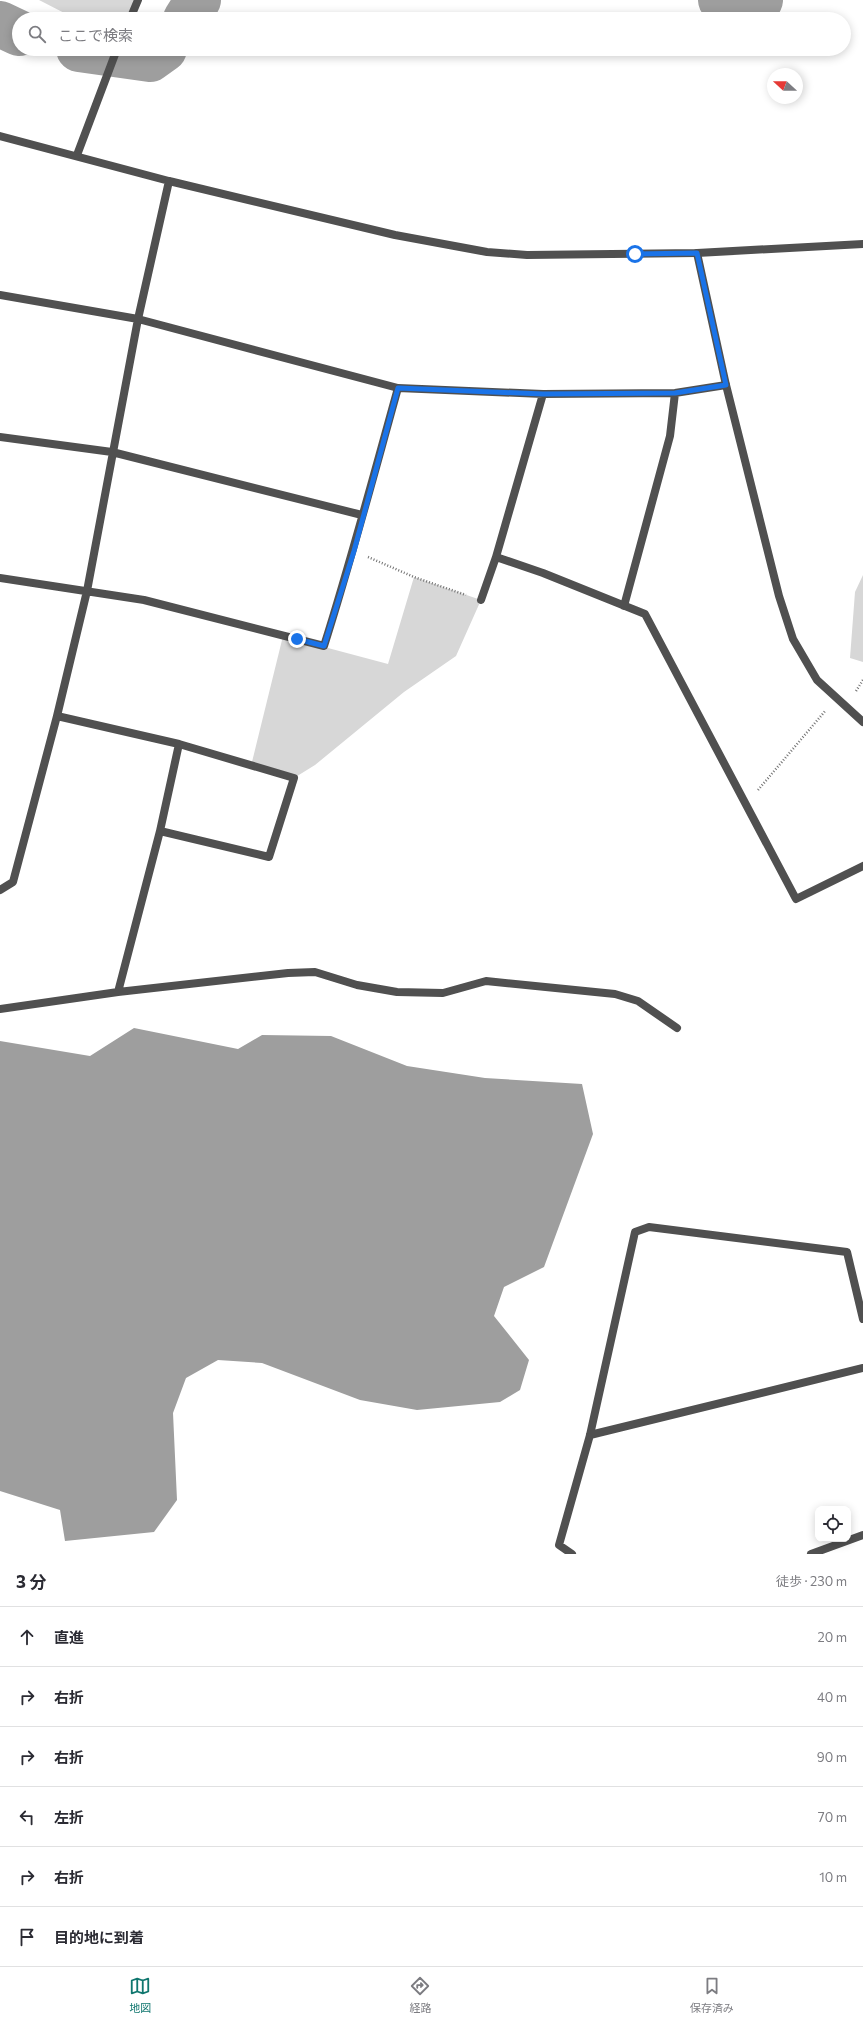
<!DOCTYPE html>
<html lang="ja">
<head>
<meta charset="utf-8">
<style>
	:root { --surface:#fff; --page:#f7f7f7; --text:#2b2b33; --muted:#7c7c81; --line:#e1e1e2; --accent:#0f766e }
	body { margin:0; font-family:Commissioner,"Noto Sans JP",sans-serif; background:var(--page); color:var(--text) }
	.controls { position:absolute; right:12px; bottom:12px; display:grid; overflow:hidden; border-radius:8px; box-shadow:0 2px 10px #0003 }
	.controls button { width:36px; height:36px; display:grid; place-items:center; padding:0; border:0; border-bottom:1px solid var(--line); background:var(--surface); color:var(--text); font:20px sans-serif }
	.compass { position:absolute; left:767px; top:68px; width:36px; height:36px; border-radius:50%; background:var(--surface); box-shadow:0 2px 10px #0003; rotate:291deg }
	.stop { position:absolute; width:12px; height:12px; margin:-9px; border:3px solid #1a73e8; border-radius:50%; background:#fff }
	.stop.end { background:#1a73e8; border-color:#fff; box-shadow:0 1px 4px #0008 }
	.list { margin:0; padding:0; list-style:none }
	h2 { display:flex; justify-content:space-between; align-items:center; height:52px; margin:0; padding:0 16px; font-size:17px }
	h2 small { font-size:13px; font-weight:400; color:var(--muted) }
	.list li { display:grid; grid-template-columns:26px 1fr auto; gap:12px; align-items:center; box-sizing:border-box; height:60px; padding:0 16px; border-top:1px solid var(--line) }
	.list b { display:block; font-size:15px; white-space:nowrap }
	.list em { font-size:13px; font-style:normal; color:var(--muted) }
	.icon { flex:none; width:22px; height:22px; fill:none; stroke:currentColor; stroke-width:2; stroke-linecap:round; stroke-linejoin:round }
	.map { position:relative; flex:none; width:863px; height:1554px; overflow:hidden }
	.search { position:absolute; background:var(--surface); box-shadow:0 2px 10px #0003; left:12px; right:12px; top:12px; height:44px; display:flex; align-items:center; gap:10px; box-sizing:border-box; padding:0 14px; border-radius:22px; color:var(--muted); font-size:15px }
	.sheet { height:412px; background:var(--surface) }
	nav { display:flex; justify-content:space-around; align-items:center; box-sizing:border-box; height:56px; border-top:1px solid var(--line); background:var(--surface); font-size:11px; color:var(--muted) }
	nav a { display:grid; justify-items:center; gap:2px }
	nav .on { color:var(--accent) }
	.map>svg:first-child { display:block }
	.green { fill:#d7d7d7 }
	.water { fill:#9e9e9e }
	.lines { fill:none; stroke-linecap:round; stroke-linejoin:round }
	.river { stroke:#9e9e9e; stroke-width:46 }
	.path { stroke:#727272; stroke-width:2.5; stroke-dasharray:1 2; stroke-linecap:butt }
	.minor { stroke:#505050; stroke-width:8 }
	.tertiary { stroke:#505050; stroke-width:8 }
	.route { stroke:#1a73e8; stroke-width:5 }
</style>
</head>
<body>
<div class="map">
<svg width="863" height="1554" viewBox="0 0 863 1554">
	<rect width="100%" height="100%" fill="#fff"/>
	<path class="green" d="M39,0H138L130,19H76Z
		M863,575V662L850,658L855,592Z
		M414,577L481,600L456,656L404,692L315,765L294,778L251,766L283,636L388,664Z"/>
	<path class="water" d="M134,1028L238,1049L262,1035L331,1036L407,1066L485,1078L582,1084L593,1134L544,1267L504,1287L494,1316L529,1360L520,1390L500,1402L417,1410L360,1400L262,1363L218,1360L186,1378L173,1413L177,1500L154,1532L65,1541L60,1510L0,1491V1041L90,1056Z"/>
	<g class="lines">
		<path class="river" d="M721,0L732,4L759,2L760,0
			M186,19L198,0
			M0,24L19,33
			M79,49L150,59L164,49"/>
		<path class="path" d="M368,557L414,577L466,595
			M856,691L863,680
			M758,790L826,710"/>
		<path class="minor" d="M0,136L169,181L395,235L487,252L527,255L697,253L863,244
			M0,295L138,319L398,388L543,394L675,393L726,385
			M0,437L112,452L362,515
			M496,557L543,573L645,614L796,899L863,866
			M0,578L144,600L324,646C351,561 374,474 398,388
			M481,600L496,557L543,394
			M624,606L670,436L675,393
			M57,716L179,744L294,778L269,857L160,831
			M0,890L13,882L57,716L87,591L138,319L169,181
			M118,992L160,831L179,744
			M0,1009L118,992L288,973L315,972L357,985L397,992L443,993L486,981L615,994L638,1001L677,1028
			M590,1435L863,1368
			M572,1554L559,1545L590,1435L635,1232L649,1227L847,1252L863,1319
			M811,1554L863,1535"/>
		<path class="tertiary" d="M130,19L138,0
			M77,155L117,49
			M697,253L726,385L779,596L793,639L817,680L863,722"/>
	</g>
	<g class="lines">
		<path class="route" d="M297,639L324,646L354,551L398,388L543,394L675,393L726,385L697,253L635,254"/>
	</g>
</svg>
<div class="controls">
<button><svg class="icon" aria-label="locate" viewBox="0 0 24 24"><circle cx="12" cy="12" r="6"/><path d="M12 2v4M12 18v4M2 12h4M18 12h4"/></svg></button>
</div>
<svg class="compass" viewBox="-18 -18 36 36"><path d="M0-13l5 13h-10z" fill="#e53935"/><path d="M0 13l5-13h-10z" fill="#7c7c81"/></svg>
<div class="stop" style="left:635px;top:254px"></div>
<div class="stop end" style="left:297px;top:639px"></div>
<div class="search"><svg class="icon" aria-label="search" viewBox="0 0 24 24"><circle cx="10" cy="10" r="6"/><path d="M15 15l6 6"/></svg>ここで検索</div>
</div>
<section class="sheet">
<h2>3 分<small>徒歩 · 230 m</small></h2>
<ul class="list">
<li><svg class="icon" aria-label="ahead" viewBox="0 0 24 24"><path d="M12 20V5M6 11l6-6 6 6"/></svg><div><b>直進</b></div><em>20 m</em></li>
<li><svg class="icon" aria-label="right" viewBox="0 0 24 24"><path d="M7 20v-9h11M14 6l5 5-5 5"/></svg><div><b>右折</b></div><em>40 m</em></li>
<li><svg class="icon" aria-label="right" viewBox="0 0 24 24"><path d="M7 20v-9h11M14 6l5 5-5 5"/></svg><div><b>右折</b></div><em>90 m</em></li>
<li><svg class="icon" aria-label="left" viewBox="0 0 24 24"><path d="M17 20v-9H6M10 6l-5 5 5 5"/></svg><div><b>左折</b></div><em>70 m</em></li>
<li><svg class="icon" aria-label="right" viewBox="0 0 24 24"><path d="M7 20v-9h11M14 6l5 5-5 5"/></svg><div><b>右折</b></div><em>10 m</em></li>
<li><svg class="icon" aria-label="arrive" viewBox="0 0 24 24"><path d="M6 21V4h12l-3 4 3 4H6"/></svg><div><b>目的地に到着</b></div></li>
</ul>
</section>
<nav>
<a class="on"><svg class="icon" aria-label="map" viewBox="0 0 24 24"><path d="M3 6l6-2 6 2 6-2v14l-6 2-6-2-6 2zM9 4v14M15 6v14"/></svg>地図</a>
<a><svg class="icon" aria-label="directions" viewBox="0 0 24 24"><path d="M12 3l9 9-9 9-9-9zM9 14v-3h6M13 9l2 2-2 2"/></svg>経路</a>
<a><svg class="icon" aria-label="saved" viewBox="0 0 24 24"><path d="M7 4h10v16l-5-4-5 4z"/></svg>保存済み</a>
</nav>
</body>
</html>
